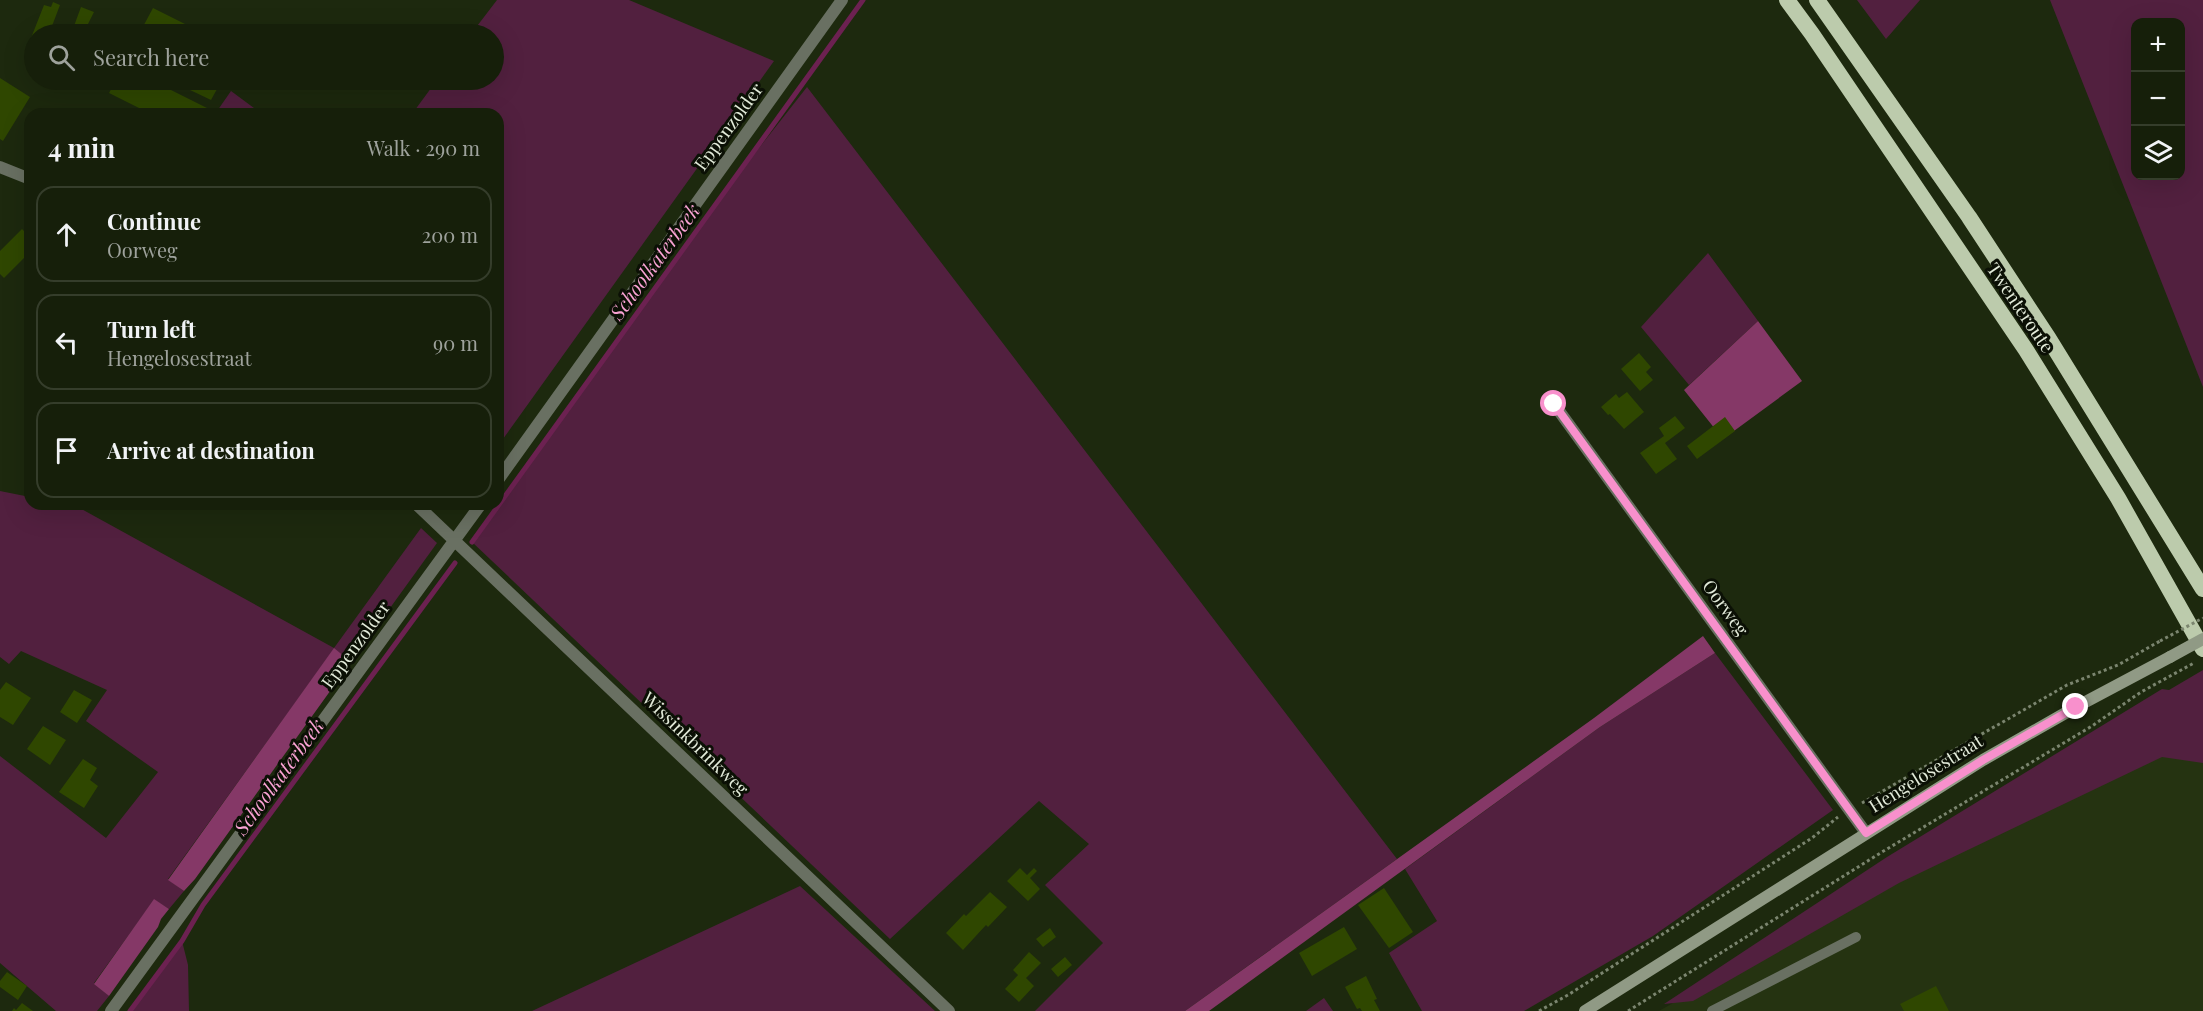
<!DOCTYPE html>
<html lang="en">
<head>
<meta charset="utf-8">
<style>
	:root { --surface:#161f0a; --page:#232c18; --text:#f1f3f6; --muted:#9ea29c; --line:#353d2b }
	body { margin:0; font-family:"Playfair Display",serif; background:var(--page); color:var(--text) }
	.controls { position:absolute; right:18px; top:18px; display:grid; overflow:hidden; border-radius:12px; box-shadow:0 6px 24px #0002 }
	.controls button { width:54px; height:54px; display:grid; place-items:center; padding:0; border:0; border-bottom:2px solid var(--line); background:var(--surface); color:var(--text); font:30px sans-serif }
	.stop { position:absolute; width:18px; height:18px; margin:-14px; border:4px solid #f890cc; border-radius:50%; background:#fff }
	.stop.end { background:#f890cc; border-color:#fff; box-shadow:0 2px 6px #0008 }
	.list { margin:0; padding:0; list-style:none }
	h2 { display:flex; justify-content:space-between; align-items:center; height:78px; margin:0; padding:0 24px; font-size:26px }
	h2 small { font-size:20px; font-weight:400; color:var(--muted) }
	.list li { display:grid; grid-template-columns:39px 1fr auto; gap:18px; align-items:center; box-sizing:border-box; height:96px; margin:0 12px 12px; padding:0 12px; border:2px solid var(--line); border-radius:18px }
	.list b { display:block; font-size:22px; white-space:nowrap }
	.list p { margin:0; font-size:20px; white-space:nowrap; color:var(--muted) }
	.list em { font-size:20px; font-style:normal; color:var(--muted) }
	.icon { flex:none; width:33px; height:33px; fill:none; stroke:currentColor; stroke-width:2; stroke-linecap:round; stroke-linejoin:round }
	.map { position:relative; flex:none; width:2203px; height:1011px; overflow:hidden }
	.search { position:absolute; background:var(--surface); box-shadow:0 6px 24px #0002; left:24px; top:24px; width:480px; height:66px; display:flex; align-items:center; gap:15px; box-sizing:border-box; padding:0 21px; border-radius:33px; color:var(--muted); font-size:22px }
	.panel { position:absolute; background:var(--surface); box-shadow:0 6px 24px #0002; left:24px; top:108px; width:480px; height:402px; border-radius:18px }
	.map>svg:first-child { display:block }
	.built { fill:#253311 }
	.green { fill:#52203f; fill-rule:evenodd }
	.forest { fill:#853867 }
	.lines { fill:none; stroke-linecap:round; stroke-linejoin:round }
	.stream { stroke:#6c2151; stroke-width:5 }
	.building { fill:#2f4700 }
	.path { stroke:#7b856f; stroke-width:3; stroke-dasharray:3 3; stroke-linecap:butt }
	.service { stroke:#697062; stroke-width:10 }
	.minor { stroke:#697062; stroke-width:12 }
	.secondary { stroke:#909a85; stroke-width:12 }
	.trunk { stroke:#bccbac; stroke-width:16 }
	.path-bridge { stroke:#7b856f; stroke-width:3; stroke-dasharray:3 3; stroke-linecap:butt }
	.secondary-bridge { stroke:#909a85; stroke-width:12 }
	.route { stroke:#f890cc; stroke-width:8 }
	.labels { text-anchor:middle; stroke-width:6; stroke-linejoin:round; paint-order:stroke }
	.street-label { font-size:18px; fill:#e2ead9; stroke:#0b1005 }
	.water-label { font-size:20px; font-style:italic; fill:#f8a1d2; stroke:#0b1005 }
</style>
</head>
<body>
<div class="map">
<svg width="2203" height="1011" viewBox="0 0 2203 1011">
	<rect width="100%" height="100%" fill="#1d290e"/>
	<path class="built" d="M2150,732L2203,736V1011H1659Z"/>
	<path class="green" d="M497,0H629L774,61L498,446V114H412L437,80H494V34H471Z
		M1857,0H1920L1886,39Z
		M2050,0H2203V387ZM2136,22H2180V176H2136Z
		M807,87L1397,859L1185,1011H1035L1103,943L1045,885L1089,844L1039,801L890,939L472,542L741,171Z
		M231,91L262,114H215Z
		M1708,253L1758,321L1689,385L1641,327Z
		M0,491L30,497V504H66L76,506L334,648L421,528L437,543L351,662L334,649L168,879L184,891L169,909L154,900L94,983L109,996L97,1011H56L0,963V756L106,838L158,772L86,721L107,690L21,651L9,664L0,657Z
		M1715,653L1833,810L1653,936L1524,1011H1422L1389,953L1437,921L1405,869L1600,727Z
		M2203,670V763L2162,757L1899,883L1693,1001L1664,1004L1887,857L2162,689L2169,690Z
		M800,886L935,1011H532Z
		M182,941L188,965L189,1011H130Z
		M1324,998L1333,1011H1306Z"/>
	<path class="forest" d="M1758,321L1802,381L1723,439L1684,390Z
		M1703,636L1715,653L1600,727L1209,1011H1185L1594,718Z
		M334,648L351,662L195,879L184,891L168,880Z
		M154,899L169,909L161,919L158,927L109,996L94,984Z"/>
	<g class="lines">
		<path class="stream" d="M472,542L863,0
			M130,1011L182,941L203,905L455,563"/>
	</g>
	<path class="building" d="M53,2L60,5L49,34H34V39L31,38L44,5L51,7Z
		M81,7L94,12L87,26L109,34H71Z
		M153,8L205,34H139Z
		M0,78L30,97L3,141L0,139Z
		M116,80H151L207,108L204,114H151L109,93Z
		M169,80H222L211,100Z
		M96,109L107,114H93Z
		M22,229L30,237V252L4,278L0,274V251Z
		M1639,353L1651,367L1646,372L1653,380L1640,391L1621,369Z
		M1627,392L1644,412L1624,429L1610,414L1608,415L1601,407L1616,394L1619,398Z
		M1675,416L1685,428L1665,443L1677,459L1656,474L1640,453L1664,436L1659,428Z
		M1725,417L1735,431L1697,459L1687,446Z
		M6,682L31,698L13,725L0,717V690Z
		M74,690L92,700L77,723L60,712Z
		M43,726L66,740L50,765L27,749Z
		M83,759L97,768L90,780L98,786L84,808L59,792Z
		M1020,868L1027,875L1034,868L1037,871L1030,878L1040,889L1028,901L1007,881Z
		M1384,888L1413,932L1389,948L1358,905Z
		M990,892L1007,907L988,927L986,925L963,950L946,933L964,914L966,916Z
		M1344,927L1357,949L1312,976L1299,953Z
		M1050,928L1056,937L1043,947L1036,939Z
		M1029,952L1041,963L1026,978L1034,986L1019,1002L1005,989L1018,975L1013,970Z
		M1065,957L1072,965L1058,977L1051,969Z
		M7,972L27,986L18,1000L0,987V981Z
		M1366,976L1377,999L1374,1000L1380,1011H1362L1360,1008L1357,1009L1345,987Z
		M1936,986L1949,1011H1904L1900,1004Z
		M22,1003L33,1011H12L14,1008L16,1010Z"/>
	<g class="lines">
		<path class="path" d="M1862,803L2067,685L2118,665L2160,641
			M1539,1011L1568,995L1812,838L1838,817
			M1628,1011L1882,852L2092,726L2141,692L2194,663"/>
		<path class="service" d="M1712,1011L1856,937"/>
		<path class="minor" d="M0,167L30,179
			M1554,404L1866,833
			M498,480L842,0
			M416,504L949,1011
			M111,1011L481,504"/>
		<path class="secondary" d="M1585,1011L1983,760L2076,707L2170,657"/>
		<path class="trunk" d="M1787,0L1812,34L2026,350L2118,498L2203,649
			M1817,0L1969,217L2049,339L2203,589"/>
		<path class="path-bridge" d="M2160,641L2203,618"/>
		<path class="secondary-bridge" d="M2170,657L2203,639"/>
	</g>
	<g class="lines">
		<path class="route" d="M1554,404L1866,833L1983,760L2076,707"/>
	</g>
	<g class="labels">
		<g class="street-label">
			<text transform="translate(729 127) rotate(-54)" y="6">Eppenzolder</text>
			<text transform="translate(2020 308) rotate(56)" y="6">Twenteroute</text>
			<text transform="translate(1725 608) rotate(54)" y="6">Oorweg</text>
			<text transform="translate(356 645) rotate(-54)" y="6">Eppenzolder</text>
			<text transform="translate(695 744) rotate(44)" y="6">Wissinkbrinkweg</text>
			<text transform="translate(1926 774) rotate(-32)" y="6">Hengelosestraat</text>
		</g>
		<g class="water-label">
			<text transform="translate(655 262) rotate(-54)" y="7">Schoolkaterbeek</text>
			<text transform="translate(279 777) rotate(-54)" y="7">Schoolkaterbeek</text>
		</g>
	</g>
</svg>
<div class="controls">
<button>+</button>
<button>−</button>
<button><svg class="icon" aria-label="layers" viewBox="0 0 24 24"><path d="M12 4l9 5-9 5-9-5zM3 14l9 5 9-5"/></svg></button>
</div>
<div class="stop" style="left:1554px;top:404px"></div>
<div class="stop end" style="left:2076px;top:707px"></div>
<div class="search"><svg class="icon" aria-label="search" viewBox="0 0 24 24"><circle cx="10" cy="10" r="6"/><path d="M15 15l6 6"/></svg>Search here</div>
<section class="panel">
<h2>4 min<small>Walk · 290 m</small></h2>
<ul class="list">
<li><svg class="icon" aria-label="ahead" viewBox="0 0 24 24"><path d="M12 20V5M6 11l6-6 6 6"/></svg><div><b>Continue</b><p>Oorweg</p></div><em>200 m</em></li>
<li><svg class="icon" aria-label="left" viewBox="0 0 24 24"><path d="M17 20v-9H6M10 6l-5 5 5 5"/></svg><div><b>Turn left</b><p>Hengelosestraat</p></div><em>90 m</em></li>
<li><svg class="icon" aria-label="arrive" viewBox="0 0 24 24"><path d="M6 21V4h12l-3 4 3 4H6"/></svg><div><b>Arrive at destination</b></div></li>
</ul>
</section>
</div>
</body>
</html>
